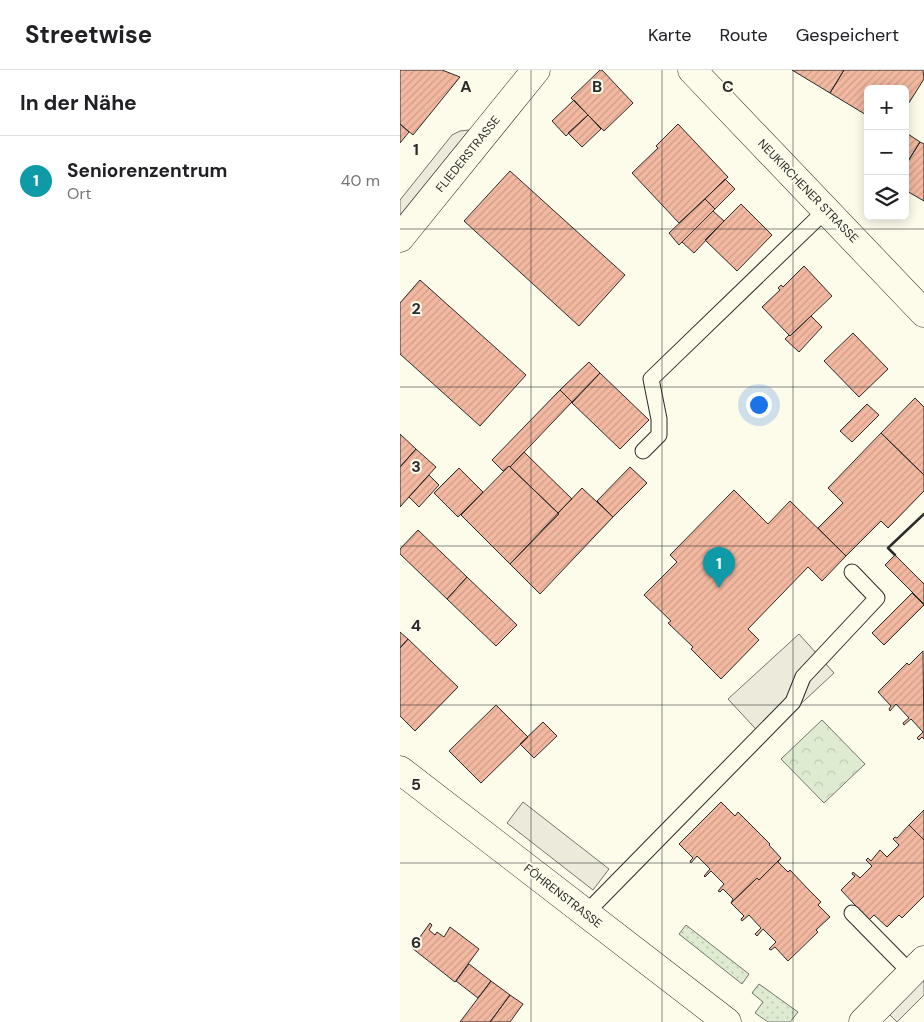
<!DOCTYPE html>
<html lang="de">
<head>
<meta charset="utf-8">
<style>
	:root { --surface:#fff; --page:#f2f2f2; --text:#202124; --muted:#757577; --line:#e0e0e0; --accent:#c62828 }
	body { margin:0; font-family:"DM Sans",sans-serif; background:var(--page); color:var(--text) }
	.controls { position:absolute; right:15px; top:15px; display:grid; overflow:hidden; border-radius:8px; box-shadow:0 2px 12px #0003 }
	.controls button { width:45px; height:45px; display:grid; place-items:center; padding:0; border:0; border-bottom:1px solid var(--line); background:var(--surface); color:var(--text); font:25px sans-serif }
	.you { position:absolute; left:358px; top:334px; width:18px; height:18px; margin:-12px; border:4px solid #fff; border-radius:50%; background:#1a73e8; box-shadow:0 0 0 8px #1a73e833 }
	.badge { display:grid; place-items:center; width:32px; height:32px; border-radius:50%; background:var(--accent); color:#fff; font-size:16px; font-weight:700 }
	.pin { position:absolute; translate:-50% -41px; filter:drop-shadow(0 1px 2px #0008) }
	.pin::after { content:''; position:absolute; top:26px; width:18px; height:15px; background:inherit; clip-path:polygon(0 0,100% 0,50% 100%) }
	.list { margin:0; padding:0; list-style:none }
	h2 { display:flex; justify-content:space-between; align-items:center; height:65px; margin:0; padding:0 20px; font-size:21px }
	h2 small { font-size:16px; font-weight:400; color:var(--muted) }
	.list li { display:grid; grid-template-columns:32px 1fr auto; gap:15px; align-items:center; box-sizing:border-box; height:90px; padding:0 20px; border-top:1px solid var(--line) }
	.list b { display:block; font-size:19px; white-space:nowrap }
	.list p { margin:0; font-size:16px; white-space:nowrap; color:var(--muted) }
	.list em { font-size:16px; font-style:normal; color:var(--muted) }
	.icon { flex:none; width:28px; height:28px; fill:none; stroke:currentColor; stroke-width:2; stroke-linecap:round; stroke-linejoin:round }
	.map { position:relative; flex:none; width:524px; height:952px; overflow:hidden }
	header { display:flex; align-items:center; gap:30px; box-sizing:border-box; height:70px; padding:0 25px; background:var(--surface); border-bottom:1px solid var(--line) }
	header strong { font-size:24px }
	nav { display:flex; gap:28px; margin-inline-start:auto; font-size:18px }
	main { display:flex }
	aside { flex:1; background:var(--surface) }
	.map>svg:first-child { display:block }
	.grass { fill:url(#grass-dots); stroke:#74746e }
	.park { fill:url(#park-crowns); stroke:#74746e }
	.parking { fill:#eceadb; stroke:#74746e }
	.building { fill:url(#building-hatch); stroke:#2b2b2b }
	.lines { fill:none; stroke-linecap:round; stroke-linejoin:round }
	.service-casing { stroke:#2b2b2b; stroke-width:17 }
	.minor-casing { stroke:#2b2b2b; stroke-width:29 }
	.tertiary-casing { stroke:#2b2b2b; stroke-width:29 }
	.service { stroke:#fdfbea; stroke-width:15 }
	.minor { stroke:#fdfbea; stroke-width:28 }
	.tertiary { stroke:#fdfbea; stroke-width:28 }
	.wall { stroke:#2b2b2b; stroke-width:2.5 }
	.grid { fill:none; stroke:#2b2b2b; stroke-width:1; stroke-opacity:0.55 }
	.labels { text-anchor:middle; stroke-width:4; stroke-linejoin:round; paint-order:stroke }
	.street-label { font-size:12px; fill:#2b2b2b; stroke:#fdfbea }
	.grid-label { font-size:16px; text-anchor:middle; font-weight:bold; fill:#2b2b2b; stroke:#fdfbea; stroke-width:4; stroke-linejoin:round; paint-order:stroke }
</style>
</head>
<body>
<header>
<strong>Streetwise</strong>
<nav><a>Karte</a><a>Route</a><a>Gespeichert</a></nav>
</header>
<main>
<aside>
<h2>In der Nähe<small></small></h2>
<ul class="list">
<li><span class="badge" style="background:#0f9aa8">1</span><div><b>Seniorenzentrum</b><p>Ort</p></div><em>40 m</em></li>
</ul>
</aside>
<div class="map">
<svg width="524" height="952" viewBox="0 0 524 952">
	<defs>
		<pattern id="grass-dots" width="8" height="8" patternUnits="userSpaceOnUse" patternTransform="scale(1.25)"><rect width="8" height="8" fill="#deebd1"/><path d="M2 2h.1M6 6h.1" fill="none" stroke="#bfcab4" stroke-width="1.8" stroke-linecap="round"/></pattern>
		<pattern id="park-crowns" width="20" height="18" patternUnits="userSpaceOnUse" patternTransform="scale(1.25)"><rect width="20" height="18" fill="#deebd1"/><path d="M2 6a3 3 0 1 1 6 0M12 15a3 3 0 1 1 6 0" fill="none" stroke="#bfcab4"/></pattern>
		<pattern id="building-hatch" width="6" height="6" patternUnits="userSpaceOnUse" patternTransform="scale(1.25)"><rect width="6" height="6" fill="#f2b8a0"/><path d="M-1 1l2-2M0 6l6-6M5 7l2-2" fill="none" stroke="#d09e8a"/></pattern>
	</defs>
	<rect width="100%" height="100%" fill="#fdfbea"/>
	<path class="grass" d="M286,855L349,904L342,914L279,864Z
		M359,914L398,942L390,952H368L355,943L363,932L352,923Z"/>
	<path class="park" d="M422,650L465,694L424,733L381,689Z"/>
	<path class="parking" d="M69,60L0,145V130L52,65L60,61Z
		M399,564L434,603L364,668L328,629Z
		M123,732L209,799L193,820L107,753Z
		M524,905V925L497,952L487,942Z"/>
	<path class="building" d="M0,0H42L60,7L13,65L0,54Z
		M200,0H202L233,33L204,61L171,28Z
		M392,0H444L430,23Z
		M444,0H523L524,9L505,39V19H468V46L430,23Z
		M174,30L188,45L166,66L152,51Z
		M188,45L201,59L182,77L168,63Z
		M0,54L9,62L0,73Z
		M278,54L328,107L279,153L232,103L258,78L256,76Z
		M508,64L520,72L505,96V68Z
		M520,72L524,74V131L505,120V96Z
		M110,101L225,205L179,256L64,151Z
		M325,109L335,119L315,139L305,129Z
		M305,129L315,139L279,175L269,163Z
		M341,134L372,165L337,201L305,170Z
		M313,141L324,151L294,183L282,172Z
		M404,196L432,226L390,266L362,237L380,220L378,218L381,215L383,217Z
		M20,210L126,305L80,356L0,284V233Z
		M411,246L422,257L399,282L385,269L389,265L390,266Z
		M453,263L488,299L459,327L424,291Z
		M189,292L200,303L172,332L160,320Z
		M200,303L249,350L220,379L172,333Z
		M160,320L172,332L110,397L109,396L103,401L92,390Z
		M515,328L524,337V405L481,363Z
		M467,334L479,345L452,372L440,361Z
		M481,363L524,405V421L488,458L481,451L446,486L418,458L443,433L428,418Z
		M0,364L16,379L0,397Z
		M16,379L36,397L0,437V397Z
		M124,382L172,429L158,443L110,397Z
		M109,396L159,444L110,494L61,445Z
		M230,397L247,413L213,447L197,431Z
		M59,398L83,422L58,447L34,423Z
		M29,405L39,415L19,437L9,427Z
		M182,418L213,447L140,524L110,494Z
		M334,420L368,454L390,431L446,486L422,511L408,497L348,559L359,570L321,609L291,579L293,577L268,553L271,551L244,525L277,492L270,485Z
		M18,460L67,507L47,529L0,484V479Z
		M495,485L524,514V534L485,495Z
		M67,507L117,555L96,576L47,529Z
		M512,523L524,535L484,575L472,563Z
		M0,562L8,569L0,578Z
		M8,569L58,617L15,661L0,646V578Z
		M523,581L524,669L522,667L519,670L517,668L523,662L511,649L504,655L503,653L509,648L496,634L490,641L489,639L491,636L478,622L507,593L509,595Z
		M96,635L128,667L81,713L49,681Z
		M143,652L157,666L134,688L120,674Z
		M321,732L335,746L338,742L370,774L369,775L381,788L359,810L357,808L331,833L333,829L323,819L320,822L318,821L324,814L311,801L305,807L304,806L310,799L297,786L291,793L290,791L293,788L279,774Z
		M524,740V770L509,755Z
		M509,755L524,770V826L502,848L499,845L487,857L474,845L469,850L441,820L455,806L452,804L453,802L460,808L472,796L466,790L468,788L471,791L480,780L487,787L499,775L493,769L495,767L497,768Z
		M381,788L378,792L388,802L390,800L409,820L421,832L418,835L430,847L416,860L418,862L388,891L375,877L371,880L369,879L376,872L363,859L357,866L355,864L361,858L349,845L342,851L341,849L344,846L331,833L357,808L359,810Z
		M30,853L32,855L29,860L35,865L37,862L44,867L50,857L79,879L55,912L12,878Z
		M69,894L91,911L78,928L56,911Z
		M91,911L110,925L90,952H60Z
		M110,925L123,934L110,952H90Z"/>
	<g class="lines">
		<g class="service-casing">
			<path id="service" d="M243,381L259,365V349L251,309L426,140
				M186,843L393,632L403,607L477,528L452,502
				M452,843L511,903"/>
		</g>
		<g class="minor-casing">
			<path id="minor" d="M0,168L136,0
				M0,700L327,952
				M463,952L524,890"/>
		</g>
		<g class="tertiary-casing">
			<path id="tertiary" d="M292,0L524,243"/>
		</g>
		<use href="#service" class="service"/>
		<use href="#minor" class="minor"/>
		<use href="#tertiary" class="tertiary"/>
		<path class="wall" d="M495,485L488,478L524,444"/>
	</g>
	<path class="grid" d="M131,0V952M262,0V952M393,0V952M0,159H524M0,317H524M0,476H524M0,635H524M0,793H524"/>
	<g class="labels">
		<g class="street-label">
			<text transform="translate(68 84) rotate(-51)" y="4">FLIEDERSTRASSE</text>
			<text transform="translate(408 121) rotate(46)" y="4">NEUKIRCHENER STRASSE</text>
			<text transform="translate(163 826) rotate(38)" y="4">FÖHRENSTRASSE</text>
		</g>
	</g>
	<g class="grid-label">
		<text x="66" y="22">A</text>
		<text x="197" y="22">B</text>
		<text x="328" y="22">C</text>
		<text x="16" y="85">1</text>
		<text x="16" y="244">2</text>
		<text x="16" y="402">3</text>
		<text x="16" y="561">4</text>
		<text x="16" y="720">5</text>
		<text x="16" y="878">6</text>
	</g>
</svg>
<div class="controls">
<button>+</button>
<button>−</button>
<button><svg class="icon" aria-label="layers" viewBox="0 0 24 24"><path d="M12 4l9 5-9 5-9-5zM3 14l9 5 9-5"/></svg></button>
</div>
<div class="you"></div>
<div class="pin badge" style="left:319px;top:518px;background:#0f9aa8">1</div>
</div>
</main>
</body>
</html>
